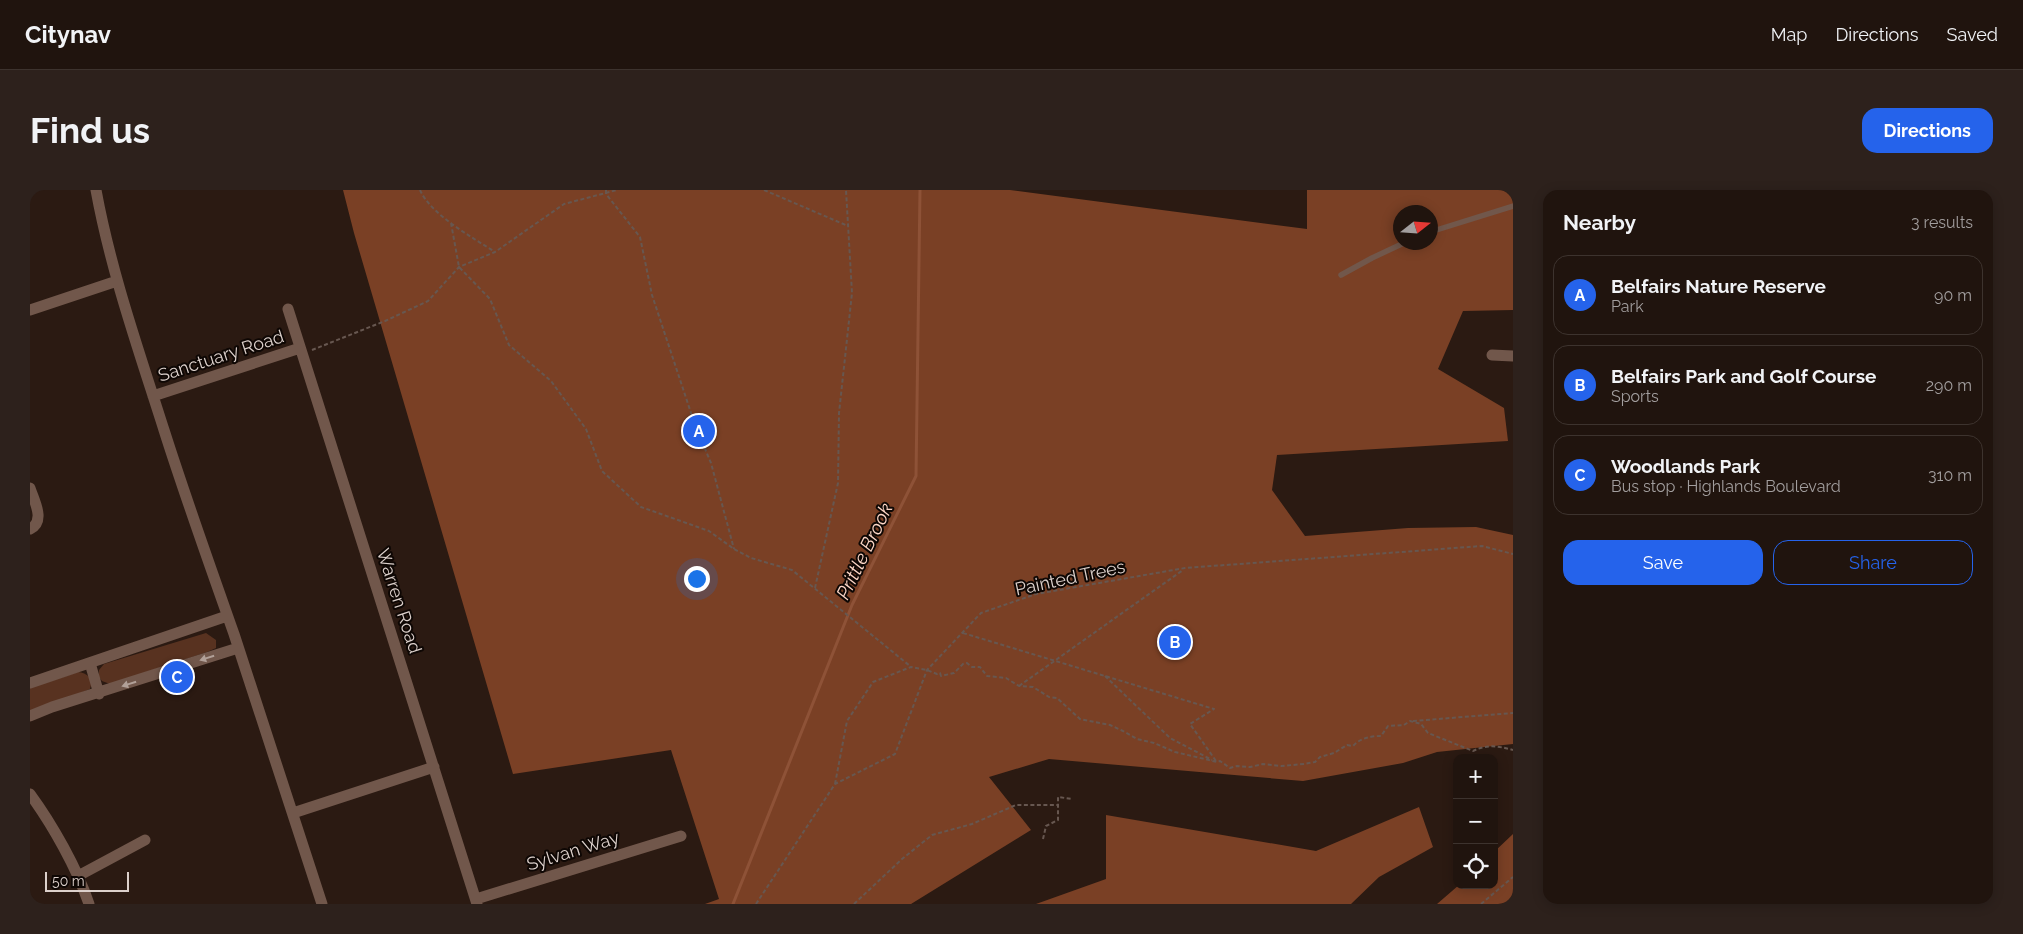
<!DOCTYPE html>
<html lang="en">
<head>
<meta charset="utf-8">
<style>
	:root { --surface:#20140e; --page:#2d211c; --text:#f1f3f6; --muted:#a29e9e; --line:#3d332e; --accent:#2563eb }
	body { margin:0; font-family:Raleway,sans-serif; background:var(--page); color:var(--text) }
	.controls { position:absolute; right:15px; bottom:15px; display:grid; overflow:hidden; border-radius:10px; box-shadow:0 2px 12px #0003 }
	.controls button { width:45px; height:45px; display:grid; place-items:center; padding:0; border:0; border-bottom:1px solid var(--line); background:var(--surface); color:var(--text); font:25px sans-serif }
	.compass { position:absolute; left:1363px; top:15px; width:45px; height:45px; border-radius:50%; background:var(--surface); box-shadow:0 2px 12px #0003; rotate:73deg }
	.scale { position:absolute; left:15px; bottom:12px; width:84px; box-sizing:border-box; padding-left:5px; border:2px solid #dcd0cb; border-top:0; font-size:14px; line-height:18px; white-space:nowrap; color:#dcd0cb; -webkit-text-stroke:4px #0e0704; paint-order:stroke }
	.you { position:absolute; left:666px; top:388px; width:18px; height:18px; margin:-12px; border:4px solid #fff; border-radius:50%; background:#1a73e8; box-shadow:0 0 0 8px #1a73e833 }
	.badge { display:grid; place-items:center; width:32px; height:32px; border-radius:50%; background:var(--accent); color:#fff; font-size:16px; font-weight:700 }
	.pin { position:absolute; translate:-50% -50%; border:2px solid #fff; box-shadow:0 1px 5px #0006 }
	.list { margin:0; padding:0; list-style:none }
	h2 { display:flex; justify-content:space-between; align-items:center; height:65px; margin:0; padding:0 20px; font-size:21px }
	h2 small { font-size:16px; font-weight:400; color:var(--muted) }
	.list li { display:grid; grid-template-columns:32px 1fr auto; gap:15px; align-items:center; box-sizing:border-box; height:80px; margin:0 10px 10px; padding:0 10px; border:1px solid var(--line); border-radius:15px }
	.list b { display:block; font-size:19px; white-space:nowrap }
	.list p { margin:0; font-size:16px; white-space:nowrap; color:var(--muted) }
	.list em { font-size:16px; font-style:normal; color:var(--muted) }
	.actions { display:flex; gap:10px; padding:15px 20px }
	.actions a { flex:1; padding:11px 0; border:1px solid var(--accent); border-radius:15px; text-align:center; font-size:18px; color:var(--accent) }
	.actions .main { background:var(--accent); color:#fff }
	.icon { flex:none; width:28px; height:28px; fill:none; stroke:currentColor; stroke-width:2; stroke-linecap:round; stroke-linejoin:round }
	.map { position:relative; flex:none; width:1483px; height:714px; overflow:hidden; border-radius:15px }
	header { display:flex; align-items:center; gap:30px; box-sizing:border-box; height:70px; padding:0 25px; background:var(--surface); border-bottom:1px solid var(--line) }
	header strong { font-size:24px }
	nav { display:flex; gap:28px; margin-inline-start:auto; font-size:18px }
	.intro { display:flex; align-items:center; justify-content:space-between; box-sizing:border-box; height:120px; padding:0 30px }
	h1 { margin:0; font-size:35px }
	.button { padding:12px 22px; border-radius:15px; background:var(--accent); color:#fff; font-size:18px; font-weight:700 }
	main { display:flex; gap:30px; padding:0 30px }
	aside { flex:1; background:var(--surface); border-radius:15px; box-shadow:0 2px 12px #0003 }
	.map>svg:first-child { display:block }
	.green { fill:#583220 }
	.forest { fill:#7a4025; fill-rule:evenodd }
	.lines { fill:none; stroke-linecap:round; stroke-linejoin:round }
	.stream { stroke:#8e5237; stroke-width:3 }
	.path { stroke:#675750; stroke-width:2; stroke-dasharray:4 2.5; stroke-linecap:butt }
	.lane { stroke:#71574b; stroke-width:5.5 }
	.street { stroke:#71574b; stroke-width:11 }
	.oneway { fill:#b1a098 }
	.labels { text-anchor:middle; stroke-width:4; stroke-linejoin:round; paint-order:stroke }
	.street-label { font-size:18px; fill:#dcd0cb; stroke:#0e0704 }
	.water-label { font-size:19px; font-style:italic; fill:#fdd7c7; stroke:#0e0704 }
</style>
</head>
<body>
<header>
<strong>Citynav</strong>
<nav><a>Map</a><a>Directions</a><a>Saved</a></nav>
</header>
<div class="intro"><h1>Find us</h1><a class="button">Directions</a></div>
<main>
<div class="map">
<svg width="1483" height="714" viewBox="0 0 1483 714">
	<rect width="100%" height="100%" fill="#2b1a12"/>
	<path class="green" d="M176,443L186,450V458L177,462L80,494L72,491L69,487V480L74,474Z
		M48,482C57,483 64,488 60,499L0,523V498Z"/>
	<path class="forest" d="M313,0H980L1277,39V0H1483V120L1433,121L1408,179L1474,218L1478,251L1247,265L1242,300L1275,346L1378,338L1446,337L1483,345V554L1407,562L1373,573L1273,591L1019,569L959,587L1001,640L881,714H675L689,709L641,560L483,584L324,43ZM1370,22H1400V52H1370Z
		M1389,617L1403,657L1349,687L1321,714H1006L1076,689V625L1286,661Z
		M1483,644V714H1407L1429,695H1464V662Z"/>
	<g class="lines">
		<path class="stream" d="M703,714L822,415L886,286L890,0"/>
		<path class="path" d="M390,0C401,25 442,47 465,62
			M576,0V4L610,47L622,105L665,235L681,273L704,359
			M734,0L818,36
			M421,33L429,77L460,109L479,155L521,191L556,239L572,281L611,317L679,341L704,359L721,368L762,380L880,476
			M282,160L355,131L398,111L429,77L465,62L534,14L587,0
			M785,398L808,293L809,223L822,103L816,0
			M933,443L1184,519L1160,534L1186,571
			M1075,486L1140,548L1182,570
			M989,496L1153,380
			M1383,531L1483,523
			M805,594L817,531L843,492L881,477L897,480L907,484L910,483L911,486L924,483L933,474L937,473L942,477H950L957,486L976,488L989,496L1003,497L1019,507L1027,508L1050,529L1080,535L1093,541L1107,549L1124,553L1145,562L1187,572L1190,571L1200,578L1207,576L1220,577L1233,574L1251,576L1274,574L1285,572L1290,567L1304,563L1317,555L1323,556C1330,548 1341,546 1351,546L1358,536L1374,535L1380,531L1391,534L1398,543L1443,561C1457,554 1468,556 1483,560
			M1013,649L1016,636L1028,630V607L1042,609
			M726,714L805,594L865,564L897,480L951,423L1006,404L1155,378L1452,356L1483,364
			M824,714L872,669L902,645L942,634L986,615H1028
			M1451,714L1483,687"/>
		<path class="lane" d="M1400,42L1483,16
			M1311,85L1342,68L1376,52"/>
		<path class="street" d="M66,0C81,82 109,161 134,240C156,309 180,376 204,444C234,534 263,624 292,714
			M258,119L447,714
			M0,120L87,91
			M1462,165L1483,166
			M123,206L270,158
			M0,298C4,311 16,331 0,339
			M60,473L69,504
			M0,493L197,426
			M0,526L22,517L208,458
			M0,604C22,634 47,678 59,714
			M263,623L404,577
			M48,686L115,650
			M446,709L651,646"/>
	</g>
	<defs><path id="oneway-solid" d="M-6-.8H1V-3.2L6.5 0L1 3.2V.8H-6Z" transform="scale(1.25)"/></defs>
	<g class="oneway">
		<use href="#oneway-solid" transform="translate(177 468) rotate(162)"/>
		<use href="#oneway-solid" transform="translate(99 494) rotate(162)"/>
	</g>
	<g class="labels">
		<g class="street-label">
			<text transform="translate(191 166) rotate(-18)" y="6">Sanctuary Road</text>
			<text transform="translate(1040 388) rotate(-12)" y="6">Painted Trees</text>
			<text transform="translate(369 411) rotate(72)" y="6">Warren Road</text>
			<text transform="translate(543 661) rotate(-17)" y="6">Sylvan Way</text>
		</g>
		<g class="water-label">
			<text transform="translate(834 361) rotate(-64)" y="7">Prittle Brook</text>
		</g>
	</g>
</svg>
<div class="controls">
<button>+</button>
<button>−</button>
<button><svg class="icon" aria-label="locate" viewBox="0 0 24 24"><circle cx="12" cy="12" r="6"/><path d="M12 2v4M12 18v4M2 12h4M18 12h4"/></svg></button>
</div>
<svg class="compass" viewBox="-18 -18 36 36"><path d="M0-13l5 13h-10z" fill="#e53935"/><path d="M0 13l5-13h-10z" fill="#a29e9e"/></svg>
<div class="scale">50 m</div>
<div class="you"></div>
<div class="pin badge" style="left:669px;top:241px">A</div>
<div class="pin badge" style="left:1145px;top:452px">B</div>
<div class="pin badge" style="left:147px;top:487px">C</div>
</div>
<aside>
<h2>Nearby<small>3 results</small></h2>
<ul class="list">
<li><span class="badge">A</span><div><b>Belfairs Nature Reserve</b><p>Park</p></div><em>90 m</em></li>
<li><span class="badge">B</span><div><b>Belfairs Park and Golf Course</b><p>Sports</p></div><em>290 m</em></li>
<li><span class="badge">C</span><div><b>Woodlands Park</b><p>Bus stop · Highlands Boulevard</p></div><em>310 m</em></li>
</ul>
<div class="actions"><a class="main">Save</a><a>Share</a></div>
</aside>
</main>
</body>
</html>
